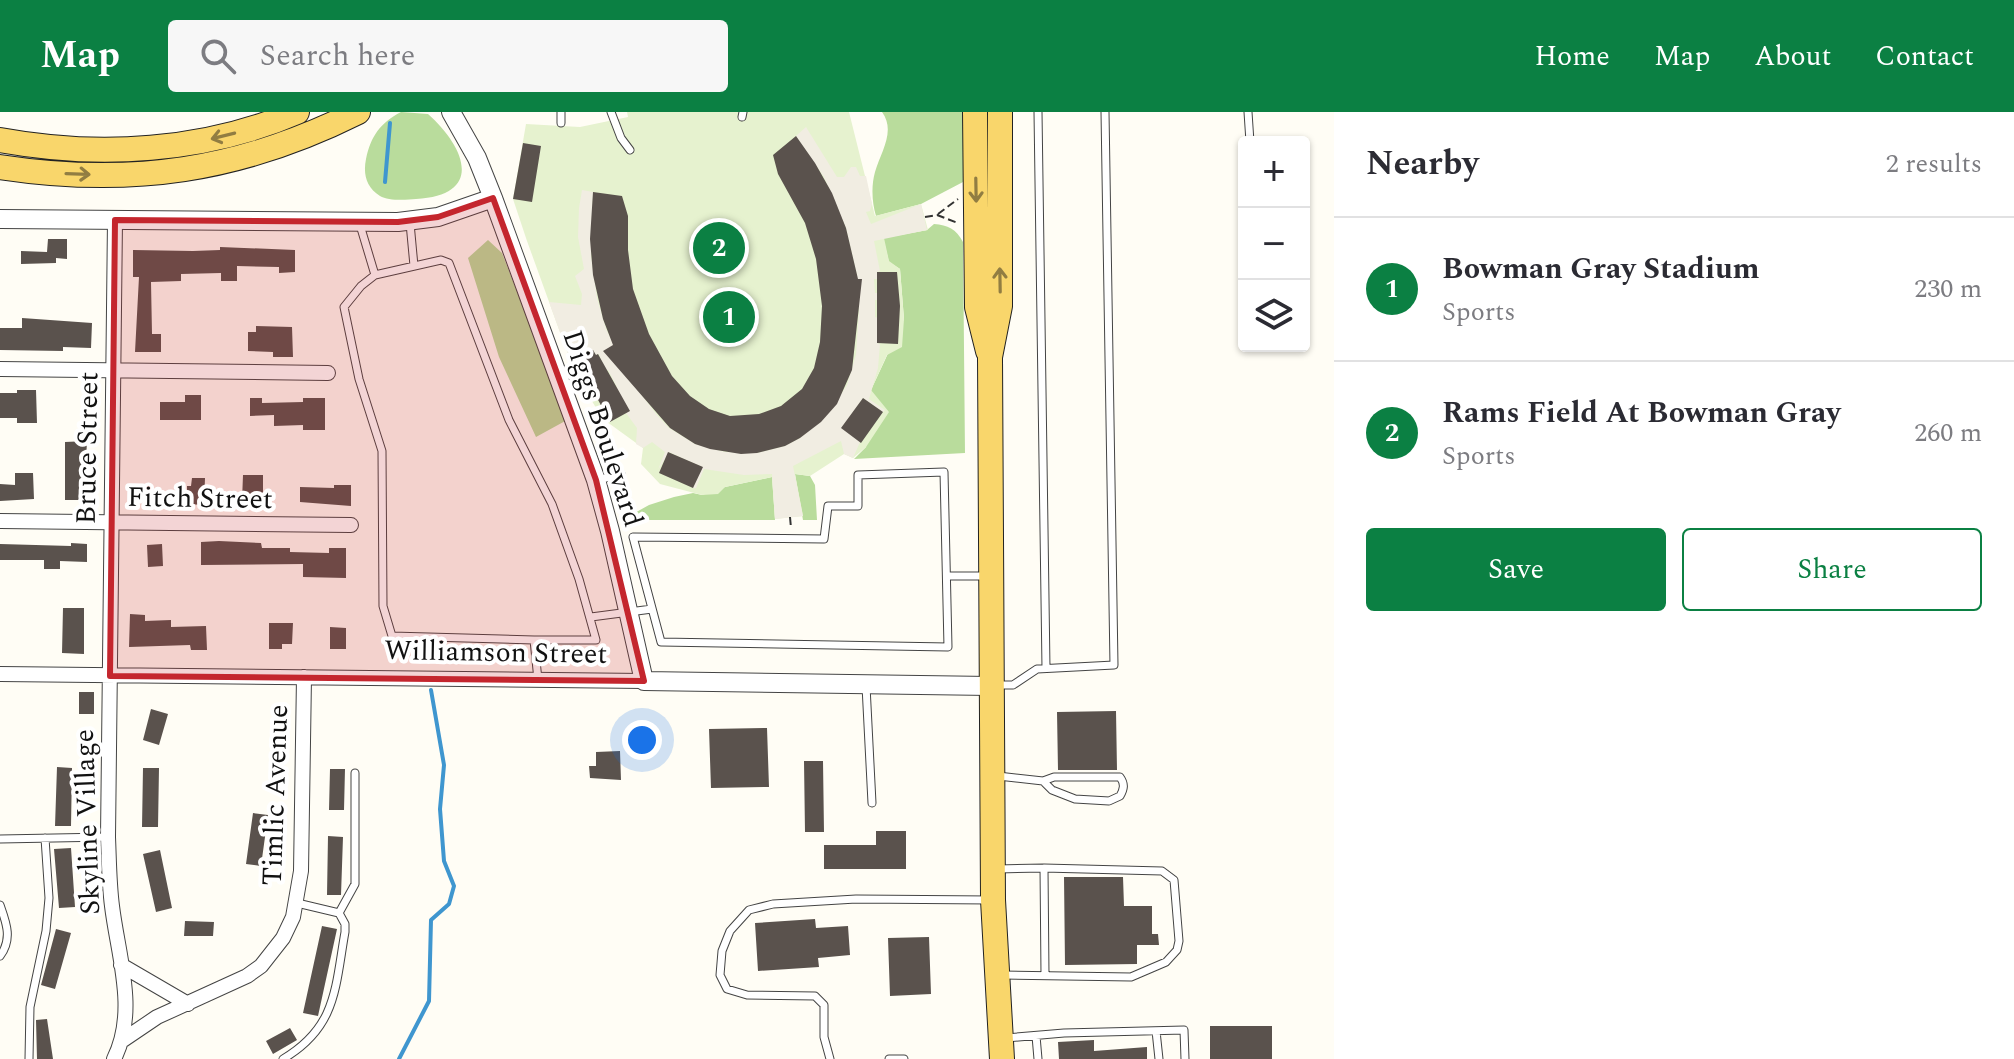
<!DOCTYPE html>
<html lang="en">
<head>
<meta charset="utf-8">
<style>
	:root { --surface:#fff; --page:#f7f7f7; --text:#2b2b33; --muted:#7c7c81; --line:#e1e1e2; --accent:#0b8043 }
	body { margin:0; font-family:Spectral,serif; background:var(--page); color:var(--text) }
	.controls { position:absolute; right:24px; top:24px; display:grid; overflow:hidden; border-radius:8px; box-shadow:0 2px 6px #0004 }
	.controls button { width:72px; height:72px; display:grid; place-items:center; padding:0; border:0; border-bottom:2px solid var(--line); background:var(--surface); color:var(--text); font:40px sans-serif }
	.you { position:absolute; left:642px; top:628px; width:28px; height:28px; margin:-20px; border:6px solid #fff; border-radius:50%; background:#1a73e8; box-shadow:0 0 0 12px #1a73e833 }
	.badge { display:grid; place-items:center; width:52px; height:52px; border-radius:50%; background:var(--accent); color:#fff; font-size:26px; font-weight:700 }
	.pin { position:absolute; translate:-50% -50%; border:4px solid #fff; box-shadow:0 2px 8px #0006 }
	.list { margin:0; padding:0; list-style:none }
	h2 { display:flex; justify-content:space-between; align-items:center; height:104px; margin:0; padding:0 32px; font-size:34px }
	h2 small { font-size:26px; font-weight:400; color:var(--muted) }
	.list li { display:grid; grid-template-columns:52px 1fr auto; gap:24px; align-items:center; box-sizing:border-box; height:144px; padding:0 32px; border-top:2px solid var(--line) }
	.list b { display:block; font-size:30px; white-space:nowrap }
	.list p { margin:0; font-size:26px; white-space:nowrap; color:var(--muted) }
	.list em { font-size:26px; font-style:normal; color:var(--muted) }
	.actions { display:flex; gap:16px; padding:24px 32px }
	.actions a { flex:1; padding:18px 0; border:2px solid var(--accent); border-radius:8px; text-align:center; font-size:28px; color:var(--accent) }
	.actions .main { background:var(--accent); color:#fff }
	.icon { flex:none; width:44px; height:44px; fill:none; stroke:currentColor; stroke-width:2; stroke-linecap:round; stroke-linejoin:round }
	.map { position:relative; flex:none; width:1334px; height:947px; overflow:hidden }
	header { display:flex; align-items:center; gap:48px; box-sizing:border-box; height:112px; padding:0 40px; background:var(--accent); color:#fff }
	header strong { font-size:38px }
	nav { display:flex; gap:44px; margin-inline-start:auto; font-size:28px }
	.search { width:560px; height:72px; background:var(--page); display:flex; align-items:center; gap:20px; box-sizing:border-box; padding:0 28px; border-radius:8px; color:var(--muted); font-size:30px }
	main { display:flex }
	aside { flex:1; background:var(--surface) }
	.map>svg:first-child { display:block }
	.forest { fill:#b9dc9c }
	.pitch { fill:#e6f2cf }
	.plaza { fill:#f1ede2 }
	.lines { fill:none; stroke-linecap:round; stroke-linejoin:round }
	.stream { stroke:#3f96cf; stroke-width:4 }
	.building { fill:#5a524d }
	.service-casing { stroke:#444; stroke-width:9 }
	.minor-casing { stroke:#444; stroke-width:16 }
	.tertiary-casing { stroke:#444; stroke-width:20 }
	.primary-casing { stroke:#222; stroke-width:26 }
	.path { stroke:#333; stroke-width:2; stroke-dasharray:8 4; stroke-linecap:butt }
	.service { stroke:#fff; stroke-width:7 }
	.minor { stroke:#fff; stroke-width:14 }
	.tertiary { stroke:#fff; stroke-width:18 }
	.primary { stroke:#f9d66b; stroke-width:24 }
	.oneway { stroke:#917d42 }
	.marked { fill:#c4262e; fill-opacity:0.2; stroke:#c4262e; stroke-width:6; stroke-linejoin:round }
	.labels { text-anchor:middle; stroke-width:8; stroke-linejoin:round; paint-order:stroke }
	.street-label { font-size:28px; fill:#111; stroke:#fff }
</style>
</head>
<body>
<header>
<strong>Map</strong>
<div class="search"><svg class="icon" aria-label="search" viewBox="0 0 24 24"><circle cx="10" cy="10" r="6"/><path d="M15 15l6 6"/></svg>Search here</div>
<nav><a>Home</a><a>Map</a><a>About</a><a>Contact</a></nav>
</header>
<main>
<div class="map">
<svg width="1334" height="947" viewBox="0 0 1334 947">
	<rect width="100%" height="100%" fill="#fffdf5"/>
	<path class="forest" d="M401,0L428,2C465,35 485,83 416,87C406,88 388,89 380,84C366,75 363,62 366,47C371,24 380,11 401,0Z
		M882,0H963V70L921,92L876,104C872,91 871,74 875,60C881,40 896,19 882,0Z
		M934,112C948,113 956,117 963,130L965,341L854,347L866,335L871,278L904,207L900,157L889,150L883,126L927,118Z
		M488,128L502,141L567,308L536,325L499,245L468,146Z
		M795,362L810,364L815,373L817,408H803Z
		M772,365L775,408H622L649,393L674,385L693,381L702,383L725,375Z"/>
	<path class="pitch" d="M627,0H849L875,104L921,92L928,118L884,126L889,149L900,157L904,207L902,235L887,243L871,278L889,300L866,335L853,346L844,342L810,364L795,362L803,404L775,407L772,365L725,375L718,382L702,383L660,372L641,352L643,336L603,307L590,286L569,245L527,129L513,87L526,12L580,15L628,5Z"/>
	<path class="plaza" d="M806,15L837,65H844L851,55H856L860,64H866L872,92L870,99L866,100L871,112L921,92L927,118L874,129L880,159L877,160V167H874L875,181H877L878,188H875V205L878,206L877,231L880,232L878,256L869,287L885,298L883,300L863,286L842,316L860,330L853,346L844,342L841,329L793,354L803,404L775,407L772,362L744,363L704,357L696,376H693L702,355L669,340L658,358L665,340L652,330L643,336L636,332L637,316L626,301L615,277L617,275L608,258L605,259L599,242L596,243L593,238L576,247L569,245L549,190L581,193L582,182L575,164L584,157L578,125L579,96L582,78L593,80L591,144L597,186L606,217L634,273L657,303L669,316L695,332L725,340L757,341L785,334L800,326L831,298L847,273L856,243L859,198L857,163L846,116L824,65L796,24Z"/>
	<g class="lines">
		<path class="stream" d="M385,70L390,11
			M399,947L429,889L431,808L449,792L454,774L444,749L440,697L444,653L431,578"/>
	</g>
	<path class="building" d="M796,24L815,51L832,81L846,116L858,167H862L852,258L837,292L821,310L800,326L785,334L757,341L741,342L710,337L695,332L670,316L603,239L613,233L603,207L593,163L590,127L593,80L622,84L628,104V138L633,177L649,222L672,264L690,284L709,297L730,304L759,302L781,294L802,277L814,256L820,230L822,194L816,147L805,111L778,62L773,43Z
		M523,31L541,34L532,90L513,87Z
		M48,127H67V147L56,146V151L21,152V139L47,140Z
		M220,135L295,138V160L279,161V155L237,154V169H221V161L181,162V169L151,170L152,222H161V240H135L139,165H133V138L193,139L220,138Z
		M877,160H897L900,194L898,232L877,231Z
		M22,206L92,211L91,236L63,235V239L0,238V216H22Z
		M256,214L292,215L293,245H273V240L248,239V220H256Z
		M593,238L596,243L598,242L630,299L610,310L576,247Z
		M17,278H36L37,311H17V306H0V281H17Z
		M185,283H201V308H160V290H185Z
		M250,286H262V291L303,290V286H325V318H303V313L274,314V303L250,304Z
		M863,286L883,300L861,331L841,316Z
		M87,329L84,388H65V330Z
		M668,340L703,355L693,376L659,361Z
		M15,361H33L34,387L0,389V372L15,373Z
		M243,363H263V389H242Z
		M192,366H205L204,393L187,392V374H191Z
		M334,373H351V394L300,390V375L334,376Z
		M219,429L261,431L262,436H290V440L329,441V436H346V466L303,465V452L201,453V430Z
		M71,431L87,432V450L60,449V457H44V448H0V432L71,434Z
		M162,432L163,454L148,455L147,433Z
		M63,496H84V542L62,541Z
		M130,502L145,503V509L171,508V515L206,514L207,538H191L190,533L129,535Z
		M269,511H293L292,532H282V537H269Z
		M330,515L346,516V537H330Z
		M79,580H94V602H79Z
		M151,597L168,602L159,633L143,628Z
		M1116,599L1117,658H1058L1057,600Z
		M767,616L769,675L711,676L709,617Z
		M620,639L621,668L590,666L589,654H596V640Z
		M804,649H823L824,720H805Z
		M57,655L72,656L71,714H55Z
		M143,656H159L158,715H142Z
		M330,657H345L344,698H329Z
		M253,701L268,703L261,754L246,752Z
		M876,719H906V757H824V733H876Z
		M328,724L343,725L341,783H327Z
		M71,736L75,795L59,796L54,737Z
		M160,738L172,796L156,800L143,742Z
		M1064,765H1123L1124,794H1152V822H1158L1159,833H1137V852L1065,853Z
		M815,807L816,816L848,814L850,843L818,846L819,855L758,859L755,811Z
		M185,809L214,810L213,824H184Z
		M322,814L337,817L318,904L303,901Z
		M56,817L71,821L55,877L41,873Z
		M929,825L931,882L890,884L888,826Z
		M47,907L53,947H37L36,908Z
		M1210,914H1272V947H1210Z
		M290,916L297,928L273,942L266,929Z
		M1094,928V939L1147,935V947H1059L1058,930Z"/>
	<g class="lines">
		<g class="service-casing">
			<path id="service" d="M611,0L621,26L630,38
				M1038,0L1046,556
				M1248,0L1250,30
				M742,5L743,0
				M561,11V0
				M410,111L414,154
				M360,113L375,163
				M944,360L948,535L661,530L633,425L824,427L828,394H858V363Z
				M598,368L621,362
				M947,464H988
				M591,505L652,497
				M534,528H596L579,467L552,392L509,308L449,151L441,148L375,163L361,174L344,195L359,267L382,339L383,494L392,524L534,528L538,568
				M997,573H1013L1037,557L1114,553L1105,0
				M866,574L872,691
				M998,664L1043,669L1052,678L1075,687L1109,689L1120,684C1124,677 1125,672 1120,665H1054L1043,669
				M0,727L108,725
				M998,757L1044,756L1045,863
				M0,793C6,810 13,827 0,844
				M339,801L355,772V661
				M1002,863L1131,865L1166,850L1177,838L1179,829L1174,768L1162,759L1044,756
				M1156,919L1159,947
				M1036,924L1038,947
				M1006,926L1064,921L1184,918L1185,947
				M29,947L30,895L46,819L49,786L45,726
				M283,947C337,915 335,876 345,820V812L339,801L297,791
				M830,947L824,925V893L815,884L747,883L727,877L720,863L722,839L730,819L749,798L773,792L856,787L991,788
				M889,947H904"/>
		</g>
		<g class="minor-casing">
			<path id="minor" d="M0,257L328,261
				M0,409L351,413
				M0,562L644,569
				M121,853L188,892
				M123,928L157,905L247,864L261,854L283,826L293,805L301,759L304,565
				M114,947C138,899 118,844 112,794C109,771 109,747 108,725L115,108"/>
		</g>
		<g class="tertiary-casing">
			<path id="tertiary" d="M451,0L477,46L493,86L596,368L610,419L644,569L990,574
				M0,107L398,110L438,105L493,86"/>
		</g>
		<g class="primary-casing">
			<path id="primary" d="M975,0L977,195L988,239
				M1000,0V194L990,245L993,788L1002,947
				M0,28C98,46 205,40 297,0
				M0,55C131,75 240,59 358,0"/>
		</g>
		<path class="path" d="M938,102L958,87
			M925,105L937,103L958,111
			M790,405L791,416"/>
		<use href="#service" class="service"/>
		<use href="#minor" class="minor"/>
		<use href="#tertiary" class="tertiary"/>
		<use href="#primary" class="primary"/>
	</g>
	<defs><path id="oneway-shaft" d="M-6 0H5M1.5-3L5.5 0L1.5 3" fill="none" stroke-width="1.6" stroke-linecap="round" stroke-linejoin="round" transform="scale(2)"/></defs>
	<g class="oneway">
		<use href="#oneway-shaft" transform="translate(223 24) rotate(166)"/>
		<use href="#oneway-shaft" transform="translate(78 62) rotate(2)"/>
		<use href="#oneway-shaft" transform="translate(976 78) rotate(89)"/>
		<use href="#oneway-shaft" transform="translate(1000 168) rotate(-91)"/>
	</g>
	<path class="marked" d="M493,86L596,368L644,569L110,564L115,108L398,110L438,105Z"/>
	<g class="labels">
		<g class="street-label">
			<text transform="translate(604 316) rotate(72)" y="10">Diggs Boulevard</text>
			<text transform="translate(86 336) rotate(-89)" y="10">Bruce Street</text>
			<text transform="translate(200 385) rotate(1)" y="10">Fitch Street</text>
			<text transform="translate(496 539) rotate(1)" y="10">Williamson Street</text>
			<text transform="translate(274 683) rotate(-88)" y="10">Timlic Avenue</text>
			<text transform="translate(86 710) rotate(-92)" y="10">Skyline Village</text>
		</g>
	</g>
</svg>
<div class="controls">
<button>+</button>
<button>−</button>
<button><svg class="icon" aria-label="layers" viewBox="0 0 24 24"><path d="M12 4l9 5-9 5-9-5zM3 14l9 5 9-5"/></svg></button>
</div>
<div class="you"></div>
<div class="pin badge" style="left:729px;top:205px">1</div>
<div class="pin badge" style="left:719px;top:136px">2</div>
</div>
<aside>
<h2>Nearby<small>2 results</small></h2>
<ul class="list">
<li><span class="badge">1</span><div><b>Bowman Gray Stadium</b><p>Sports</p></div><em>230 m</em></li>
<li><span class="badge">2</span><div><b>Rams Field At Bowman Gray</b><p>Sports</p></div><em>260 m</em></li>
</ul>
<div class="actions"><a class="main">Save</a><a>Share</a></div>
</aside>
</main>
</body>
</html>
